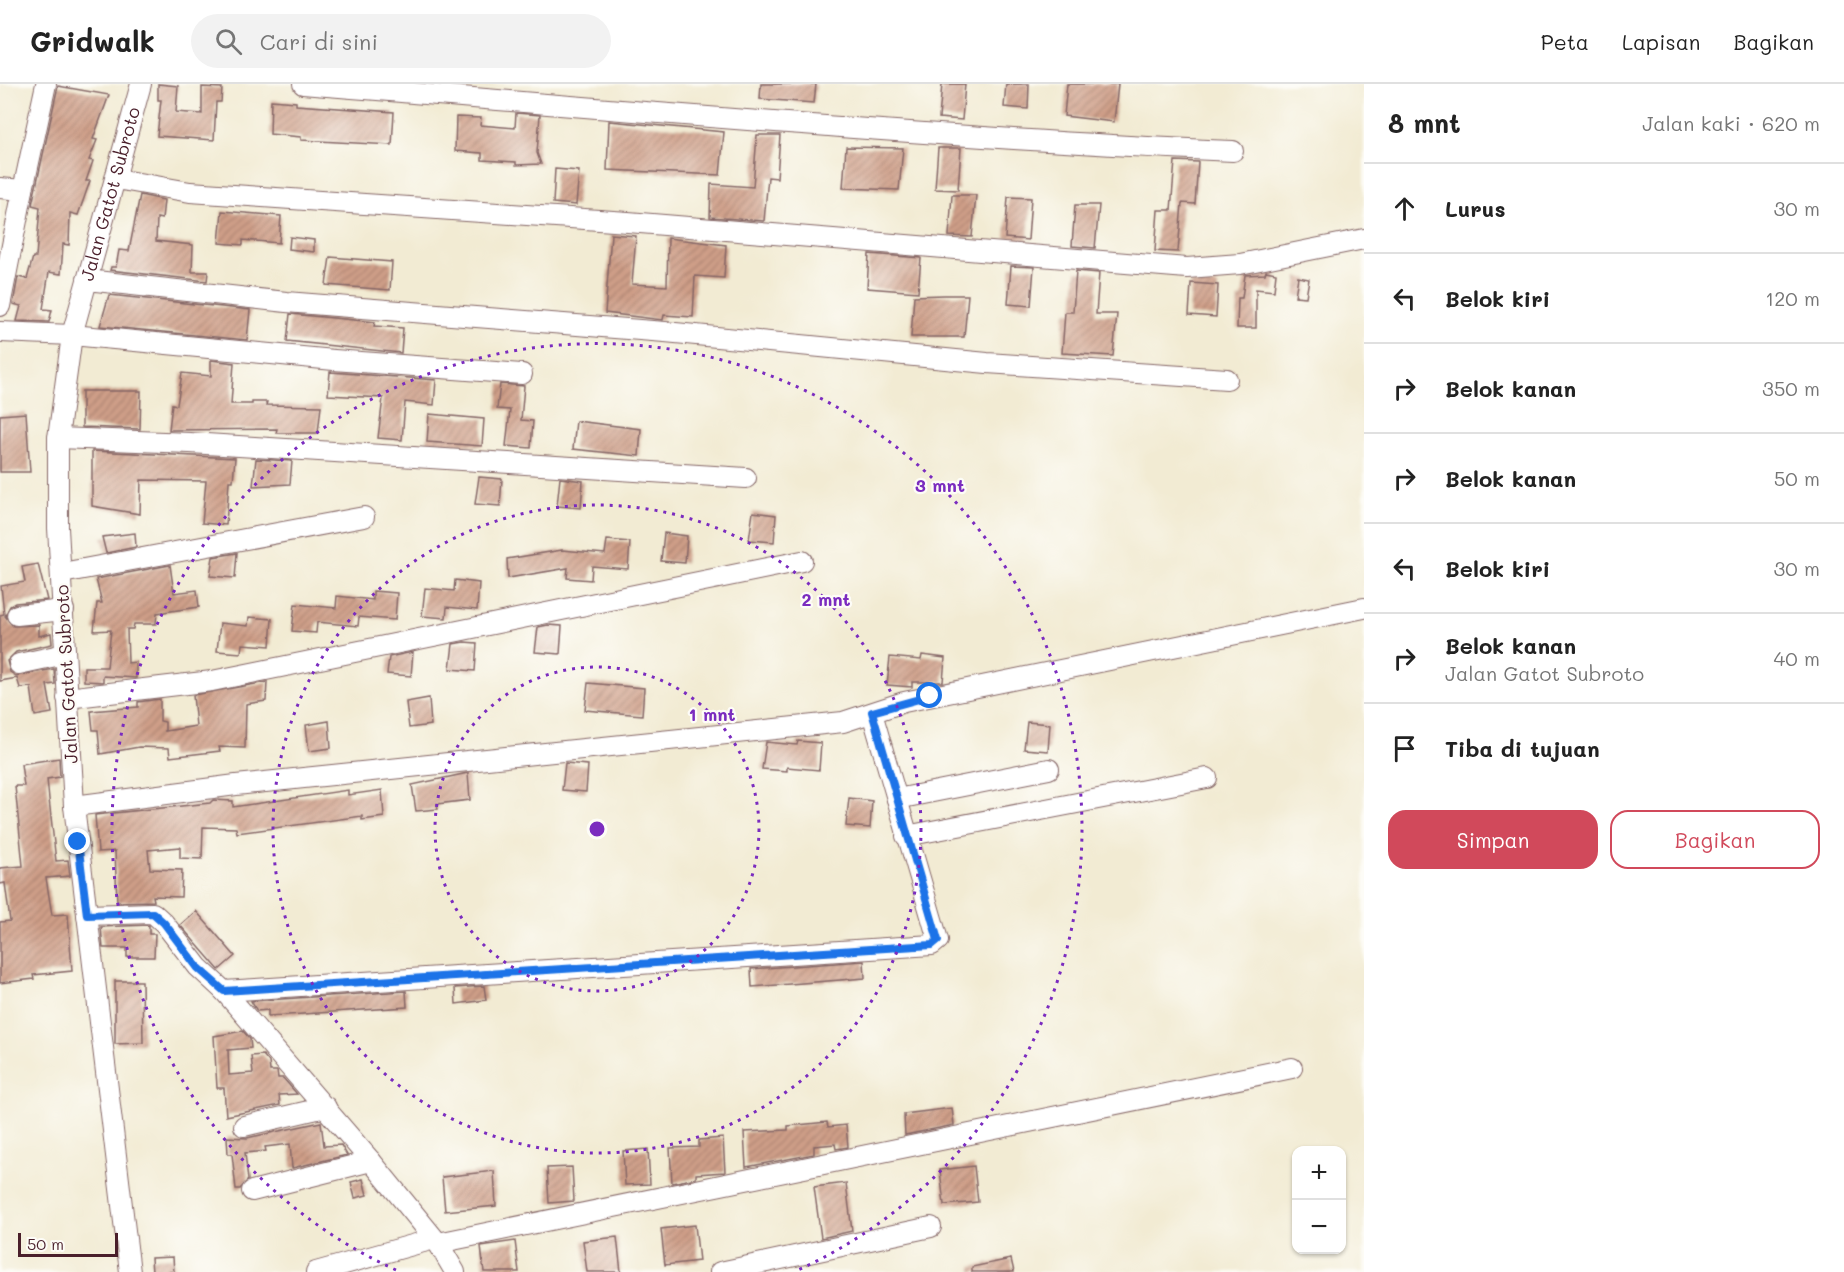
<!DOCTYPE html>
<html lang="id">
<head>
<meta charset="utf-8">
<style>
	:root { --surface:#fff; --page:#f2f2f2; --text:#222; --muted:#767676; --line:#e0e0e0; --accent:#d1495b }
	body { margin:0; font-family:Mali,sans-serif; background:var(--page); color:var(--text) }
	.controls { position:absolute; right:18px; bottom:18px; display:grid; overflow:hidden; border-radius:12px; box-shadow:0 2px 4px #0004 }
	.controls button { width:54px; height:54px; display:grid; place-items:center; padding:0; border:0; border-bottom:2px solid var(--line); background:var(--surface); color:var(--text); font:30px sans-serif }
	.scale { position:absolute; left:18px; bottom:15px; width:100px; box-sizing:border-box; padding-left:6px; border:3px solid #4a1f2b; border-top:0; font-size:16px; line-height:21px; white-space:nowrap; color:#4a1f2b; -webkit-text-stroke:4px #fdfcf7; paint-order:stroke }
	.stop { position:absolute; width:18px; height:18px; margin:-14px; border:4px solid #1a73e8; border-radius:50%; background:#fff }
	.stop.end { background:#1a73e8; border-color:#fff; box-shadow:0 2px 6px #0008 }
	.list { margin:0; padding:0; list-style:none }
	h2 { display:flex; justify-content:space-between; align-items:center; height:78px; margin:0; padding:0 24px; font-size:26px }
	h2 small { font-size:20px; font-weight:400; color:var(--muted) }
	.list li { display:grid; grid-template-columns:39px 1fr auto; gap:18px; align-items:center; box-sizing:border-box; height:90px; padding:0 24px; border-top:2px solid var(--line) }
	.list b { display:block; font-size:22px; white-space:nowrap }
	.list p { margin:0; font-size:20px; white-space:nowrap; color:var(--muted) }
	.list em { font-size:20px; font-style:normal; color:var(--muted) }
	.actions { display:flex; gap:12px; padding:18px 24px }
	.actions a { flex:1; padding:14px 0; border:2px solid var(--accent); border-radius:18px; text-align:center; font-size:21px; color:var(--accent) }
	.actions .main { background:var(--accent); color:#fff }
	.icon { flex:none; width:33px; height:33px; fill:none; stroke:currentColor; stroke-width:2; stroke-linecap:round; stroke-linejoin:round }
	.map { position:relative; flex:none; width:1364px; height:1188px; overflow:hidden }
	header { display:flex; align-items:center; gap:36px; box-sizing:border-box; height:84px; padding:0 30px; background:var(--surface); border-bottom:2px solid var(--line) }
	header strong { font-size:28px }
	nav { display:flex; gap:33px; margin-inline-start:auto; font-size:21px }
	.search { width:420px; height:54px; background:var(--page); display:flex; align-items:center; gap:15px; box-sizing:border-box; padding:0 21px; border-radius:33px; color:var(--muted); font-size:22px }
	main { display:flex }
	aside { flex:1; background:var(--surface) }
	.map>svg:first-child { display:block }
	.building { fill:url(#building-hatch) }
	.lines { fill:none; stroke-linecap:round; stroke-linejoin:round }
	.minor-casing { stroke:#856666; stroke-width:22 }
	.minor { stroke:#fff; stroke-width:20 }
	.route { stroke:#1a73e8; stroke-width:8 }
	.ring { fill:none; stroke:#7b2cbf; stroke-width:3; stroke-dasharray:3 6 }
	.labels { text-anchor:middle; stroke-width:4.5; stroke-linejoin:round; paint-order:stroke }
	.street-label { font-size:18px; fill:#4a1f2b; stroke:#fdfcf7 }
	.centre { fill:#7b2cbf; stroke:#fdfcf7; stroke-width:3 }
	.ring-label { font-size:18px; text-anchor:middle; font-weight:bold; fill:#7b2cbf; stroke:#fdfcf7; stroke-width:4.5; stroke-linejoin:round; paint-order:stroke }
</style>
</head>
<body>
<header>
<strong>Gridwalk</strong>
<div class="search"><svg class="icon" aria-label="search" viewBox="0 0 24 24"><circle cx="10" cy="10" r="6"/><path d="M15 15l6 6"/></svg>Cari di sini</div>
<nav><a>Peta</a><a>Lapisan</a><a>Bagikan</a></nav>
</header>
<main>
<div class="map">
<svg width="1364" height="1188" viewBox="0 0 1364 1188">
	<defs>
		<pattern id="building-hatch" width="6" height="6" patternUnits="userSpaceOnUse" patternTransform="scale(1.5)"><rect width="6" height="6" fill="#cf9f88"/><path d="M-1 1l2-2M0 6l6-6M5 7l2-2" fill="none" stroke="#aa816f"/></pattern>
	</defs>
	<rect width="100%" height="100%" fill="#fdfcf7"/>
	<filter id="ink" filterUnits="userSpaceOnUse"><feTurbulence type="fractalNoise" baseFrequency=".0167" numOctaves="2"/><feDisplacementMap in="SourceGraphic" scale="12" xChannelSelector="R" yChannelSelector="G"/><feConvolveMatrix kernelMatrix="1 2 1 2 8 2 1 2 1" color-interpolation-filters="sRGB"/></filter>
	<filter id="wash" filterUnits="userSpaceOnUse"><feTurbulence type="fractalNoise" baseFrequency=".008" numOctaves="4" result="noise"/><feDisplacementMap in="SourceGraphic" scale="24" xChannelSelector="R" yChannelSelector="G"/><feGaussianBlur stdDeviation="1.35" result="paint"/><feColorMatrix in="noise" values="0 0 0 0 0 0 0 0 0 0 0 0 0 0 0 0 0 1.4 0 .05"/><feComposite in="paint" operator="in"/></filter>
	<g filter="url(#wash)">
		<rect width="100%" height="100%" fill="#f2ebd3"/>
		<g id="blocks">
			<path class="building" d="M158,0L178,2L176,28L202,30V3L222,4L221,18H216L214,56L157,52L161,16H158Z
				M761,0H816L814,19L760,15Z
				M942,0H965L962,36L939,34Z
				M1006,0H1029L1028,25L1004,23Z
				M1067,0H1118L1114,38L1064,32Z
				M58,2L109,11L93,55L97,56L89,76L93,77L86,97H90L83,117L78,131L70,129L69,161L63,160L61,190L49,188L43,225L52,226L49,238L17,237L21,222L13,220L18,193L27,195L33,173H36L40,123L32,121Z
				M271,16L296,18V21L394,28L392,61L301,56V53L270,50Z
				M516,29L540,31L537,69L541,80L516,81V78L482,76V69L455,67L456,33L481,34L480,41L515,44Z
				M609,37L724,48L720,91L607,86Z
				M757,51H780L777,94L768,93L764,137L710,133L711,100L753,103Z
				M846,63L903,64L899,106L843,104Z
				M938,64H961L958,106L935,105Z
				M1175,77L1198,78L1195,120L1182,119L1178,168L1155,167L1158,126H1171Z
				M555,85L579,87L576,121L553,119Z
				M140,111L164,116L162,135L157,134L156,157L193,161L192,188H208L207,197L110,186L111,183H116L119,166L129,167Z
				M952,111H976L972,153L949,152Z
				M1008,113L1031,114L1028,156L1005,154Z
				M1075,121H1099L1095,164L1072,162Z
				M222,127L281,132L279,159L243,156V161L219,159Z
				M611,150L636,152L632,200L667,202L668,154L726,161L724,194L695,192L693,233L664,231L663,236L605,229Z
				M290,153L314,156V168L289,165Z
				M869,170L921,174L918,208L867,204Z
				M330,173L392,178L390,206L326,201Z
				M1011,182L1034,183L1031,222L1008,220Z
				M1076,187L1099,189L1096,230H1117L1113,272L1062,269L1065,228H1073Z
				M1266,187L1276,189L1274,207L1256,205V244H1237L1238,214H1242L1245,191L1265,190Z
				M1298,193L1309,195L1306,213L1295,212Z
				M1191,199L1218,201L1216,233L1189,231Z
				M109,211L250,226L247,256L100,242Z
				M944,211H968L964,253H911L914,212Z
				M290,230L375,238L374,242L403,244L401,269L287,257Z
				M211,276L234,279L231,320H252V318H267L266,321L321,322L318,349H276L277,345L169,346L172,320L177,321L182,289L211,292Z
				M330,288L436,296L434,321L405,318L402,356L378,354L383,314L328,311Z
				M500,300L524,302L521,336L533,337L531,364L506,362L510,326L497,325Z
				M82,307H141L140,345L82,343Z
				M26,329L30,388H0V331Z
				M429,330L484,335L482,362L427,358Z
				M576,337L641,345L639,372L573,365Z
				M92,367L235,374L233,397H229L226,441L202,439L206,397L141,396L140,430L92,422Z
				M256,375L292,377L290,400L253,402Z
				M479,393L502,395L500,422L475,420Z
				M560,394L583,397L581,424L557,422Z
				M753,428L776,431L774,458L749,456Z
				M135,449L136,463L106,469L102,453Z
				M664,449L687,452L685,479L661,477Z
				M607,456L630,458L628,485L592,482L591,496L567,494L568,484L508,494L507,475L562,466L605,470Z
				M237,469L235,494L210,492L213,473Z
				M38,480L47,516L15,519L10,522L5,532L13,542L39,541V552L51,549L52,560L16,568L7,577L10,588L16,592L54,585L55,600L47,601L52,629L35,632L31,603L20,604L17,594L0,597V531L4,530L1,502L25,498L22,483Z
				M170,481L174,509L197,506L199,523L157,529L156,540H134L133,545H127L128,579L136,578V594L103,592V598L84,597V583H107L111,546L94,547L97,519H102L96,495Z
				M455,496L479,499L477,526L447,523L446,534L422,532L425,504L454,507Z
				M373,507L397,509L395,536L359,533L358,542L317,538L316,549L292,547L295,520L336,524L337,512L373,516Z
				M249,533L272,535L270,562L242,560L241,569L217,567L220,539L248,542Z
				M548,541L562,542L560,570L535,568L538,543Z
				M464,558L477,559L475,587L450,585L453,560Z
				M413,568L411,592L387,590L389,573Z
				M922,571L945,574L943,598H912V603L887,601L890,573L921,576Z
				M267,598L266,617L246,620L245,664L219,663L220,667L170,673L169,664L139,663L100,670L98,646H93L91,627L138,623V618L160,615V637L165,638V647L196,642L193,611Z
				M588,599L644,604L642,631L585,626Z
				M429,614L431,641L409,644L406,618Z
				M329,637L331,664L309,667L306,641Z
				M1027,638L1050,640L1048,667L1024,665Z
				M798,657L821,659L819,686L787,683V687L762,685L766,658L797,661Z
				M59,674L60,693L47,695L49,715L56,777L68,776L70,792L46,794L52,831L68,830L72,887L33,891L34,895L0,899V838L10,837L5,799L0,800V784L23,782L15,702H24L21,680Z
				M565,679L588,681L586,708L562,706Z
				M468,689L470,716L437,720L438,725L416,727L412,701Z
				M348,706V711L382,706L384,733L362,736V732L237,749L236,744L203,743L202,775L180,774V763L148,766L150,785L182,786L181,813L153,812L154,817L117,818L115,767L98,768L95,731L210,719L213,716L233,717V723Z
				M849,714L872,717L870,744L846,742Z
				M196,827L235,872L219,886L180,841Z
				M149,841V850H155L154,873H127V864H103L101,843Z
				M864,877L865,894L752,903L751,885Z
				M115,897H142L143,959L115,960Z
				M484,902L486,916L456,920L455,904Z
				M406,907L407,923L288,931L268,932V926L257,927L251,917Z
				M243,947L250,955L251,964L228,966L229,991L253,989L251,972L263,971L269,978L270,987H277L278,994H283L297,1010L279,1011L280,1021L226,1032L224,1004H217L214,952Z
				M952,1024L954,1041L905,1051L904,1030Z
				M321,1038L324,1062L341,1061L347,1071L292,1084L290,1060L265,1063L266,1067L245,1069L248,1096L240,1105H236L232,1070H228L227,1053L247,1054Z
				M827,1038L828,1043L846,1041L848,1063L836,1065L835,1060L814,1062V1070L746,1083L744,1048L788,1046V1042Z
				M723,1054L725,1088L696,1090V1094L672,1099L670,1064L699,1063V1056Z
				M648,1065L650,1100L625,1101L623,1067Z
				M974,1082L978,1118L944,1121L940,1086Z
				M572,1083L574,1117L549,1119L547,1084Z
				M494,1087L496,1122L445,1127L442,1093Z
				M363,1095L367,1111L355,1114L351,1098Z
				M846,1099L852,1147L821,1154L814,1103Z
				M695,1141L699,1177L665,1181L661,1145Z
				M617,1153L621,1188H587L583,1157Z
				M515,1157L519,1188H484L481,1162Z
				M173,1173L174,1188H152L151,1174Z
				M1011,1175L1014,1188H972V1183Z"/>
		</g>
	</g>
	<g filter="url(#ink)">
		<use href="#blocks" fill-opacity="0" stroke="#856666" stroke-width="1.5"/>
		<g class="lines">
			<g class="minor-casing">
				<g id="minor">
					<path d="M303,0C613,25 923,53 1233,67"/>
					<path d="M116,95L190,108L628,138L1187,184L1240,180L1364,155"/>
					<path d="M0,104L23,106L0,222"/>
					<path d="M23,106L46,0"/>
					<path d="M87,196L286,218L665,248L987,279L1227,295"/>
					<path d="M0,248L72,251L334,276L522,290"/>
					<path d="M58,354L190,359L746,394"/>
					<path d="M62,489L364,433"/>
					<path d="M17,531L64,526"/>
					<path d="M19,580L65,570"/>
					<path d="M67,614L212,597L802,477"/>
					<path d="M897,715L1049,685"/>
					<path d="M74,722L236,701L843,638L904,618L1364,524"/>
					<path d="M906,752L1207,694"/>
					<path d="M87,831L153,829L164,839L198,883L224,907L371,1077L438,1159L455,1188"/>
					<path d="M224,907L932,861L938,856L872,629"/>
					<path d="M244,1042L326,1023"/>
					<path d="M252,1107L371,1077"/>
					<path d="M438,1159L1292,984"/>
					<path id="s1" d="M130,1188L74,722L58,444V354L72,251L141,0"/>
					<path d="M316,1188L434,1155"/>
					<path d="M720,1188L931,1143"/>
				</g>
			</g>
			<use href="#minor" class="minor"/>
		</g>
	</g>
	<g class="lines" filter="url(#ink)">
		<path class="route" d="M78,758L87,831L153,829L164,839L198,884L224,907L932,861L938,856L872,628L930,612"/>
	</g>
	<g class="ring">
		<circle cx="597" cy="745" r="162"/>
		<circle cx="597" cy="745" r="324"/>
		<path d="M396 1186A485 485 0 1 1 798 1186"/>
	</g>
	<g class="labels">
		<g class="street-label">
			<text dy="6" stroke="none"><textPath href="#s1" startOffset="1088">Jalan Gatot Subroto</textPath></text>
			<text transform="translate(67 590) rotate(-93)" y="6">Jalan Gatot Subroto</text>
		</g>
	</g>
	<circle cx="597" cy="745" r="9" class="centre"/>
	<g class="ring-label">
		<text x="940" y="408">3 mnt</text>
		<text x="826" y="522">2 mnt</text>
		<text x="712" y="637">1 mnt</text>
	</g>
</svg>
<div class="controls">
<button>+</button>
<button>−</button>
</div>
<div class="scale">50 m</div>
<div class="stop" style="left:930px;top:612px"></div>
<div class="stop end" style="left:78px;top:758px"></div>
</div>
<aside>
<h2>8 mnt<small>Jalan kaki · 620 m</small></h2>
<ul class="list">
<li><svg class="icon" aria-label="ahead" viewBox="0 0 24 24"><path d="M12 20V5M6 11l6-6 6 6"/></svg><div><b>Lurus</b></div><em>30 m</em></li>
<li><svg class="icon" aria-label="left" viewBox="0 0 24 24"><path d="M17 20v-9H6M10 6l-5 5 5 5"/></svg><div><b>Belok kiri</b></div><em>120 m</em></li>
<li><svg class="icon" aria-label="right" viewBox="0 0 24 24"><path d="M7 20v-9h11M14 6l5 5-5 5"/></svg><div><b>Belok kanan</b></div><em>350 m</em></li>
<li><svg class="icon" aria-label="right" viewBox="0 0 24 24"><path d="M7 20v-9h11M14 6l5 5-5 5"/></svg><div><b>Belok kanan</b></div><em>50 m</em></li>
<li><svg class="icon" aria-label="left" viewBox="0 0 24 24"><path d="M17 20v-9H6M10 6l-5 5 5 5"/></svg><div><b>Belok kiri</b></div><em>30 m</em></li>
<li><svg class="icon" aria-label="right" viewBox="0 0 24 24"><path d="M7 20v-9h11M14 6l5 5-5 5"/></svg><div><b>Belok kanan</b><p>Jalan Gatot Subroto</p></div><em>40 m</em></li>
<li><svg class="icon" aria-label="arrive" viewBox="0 0 24 24"><path d="M6 21V4h12l-3 4 3 4H6"/></svg><div><b>Tiba di tujuan</b></div></li>
</ul>
<div class="actions"><a class="main">Simpan</a><a>Bagikan</a></div>
</aside>
</main>
</body>
</html>
